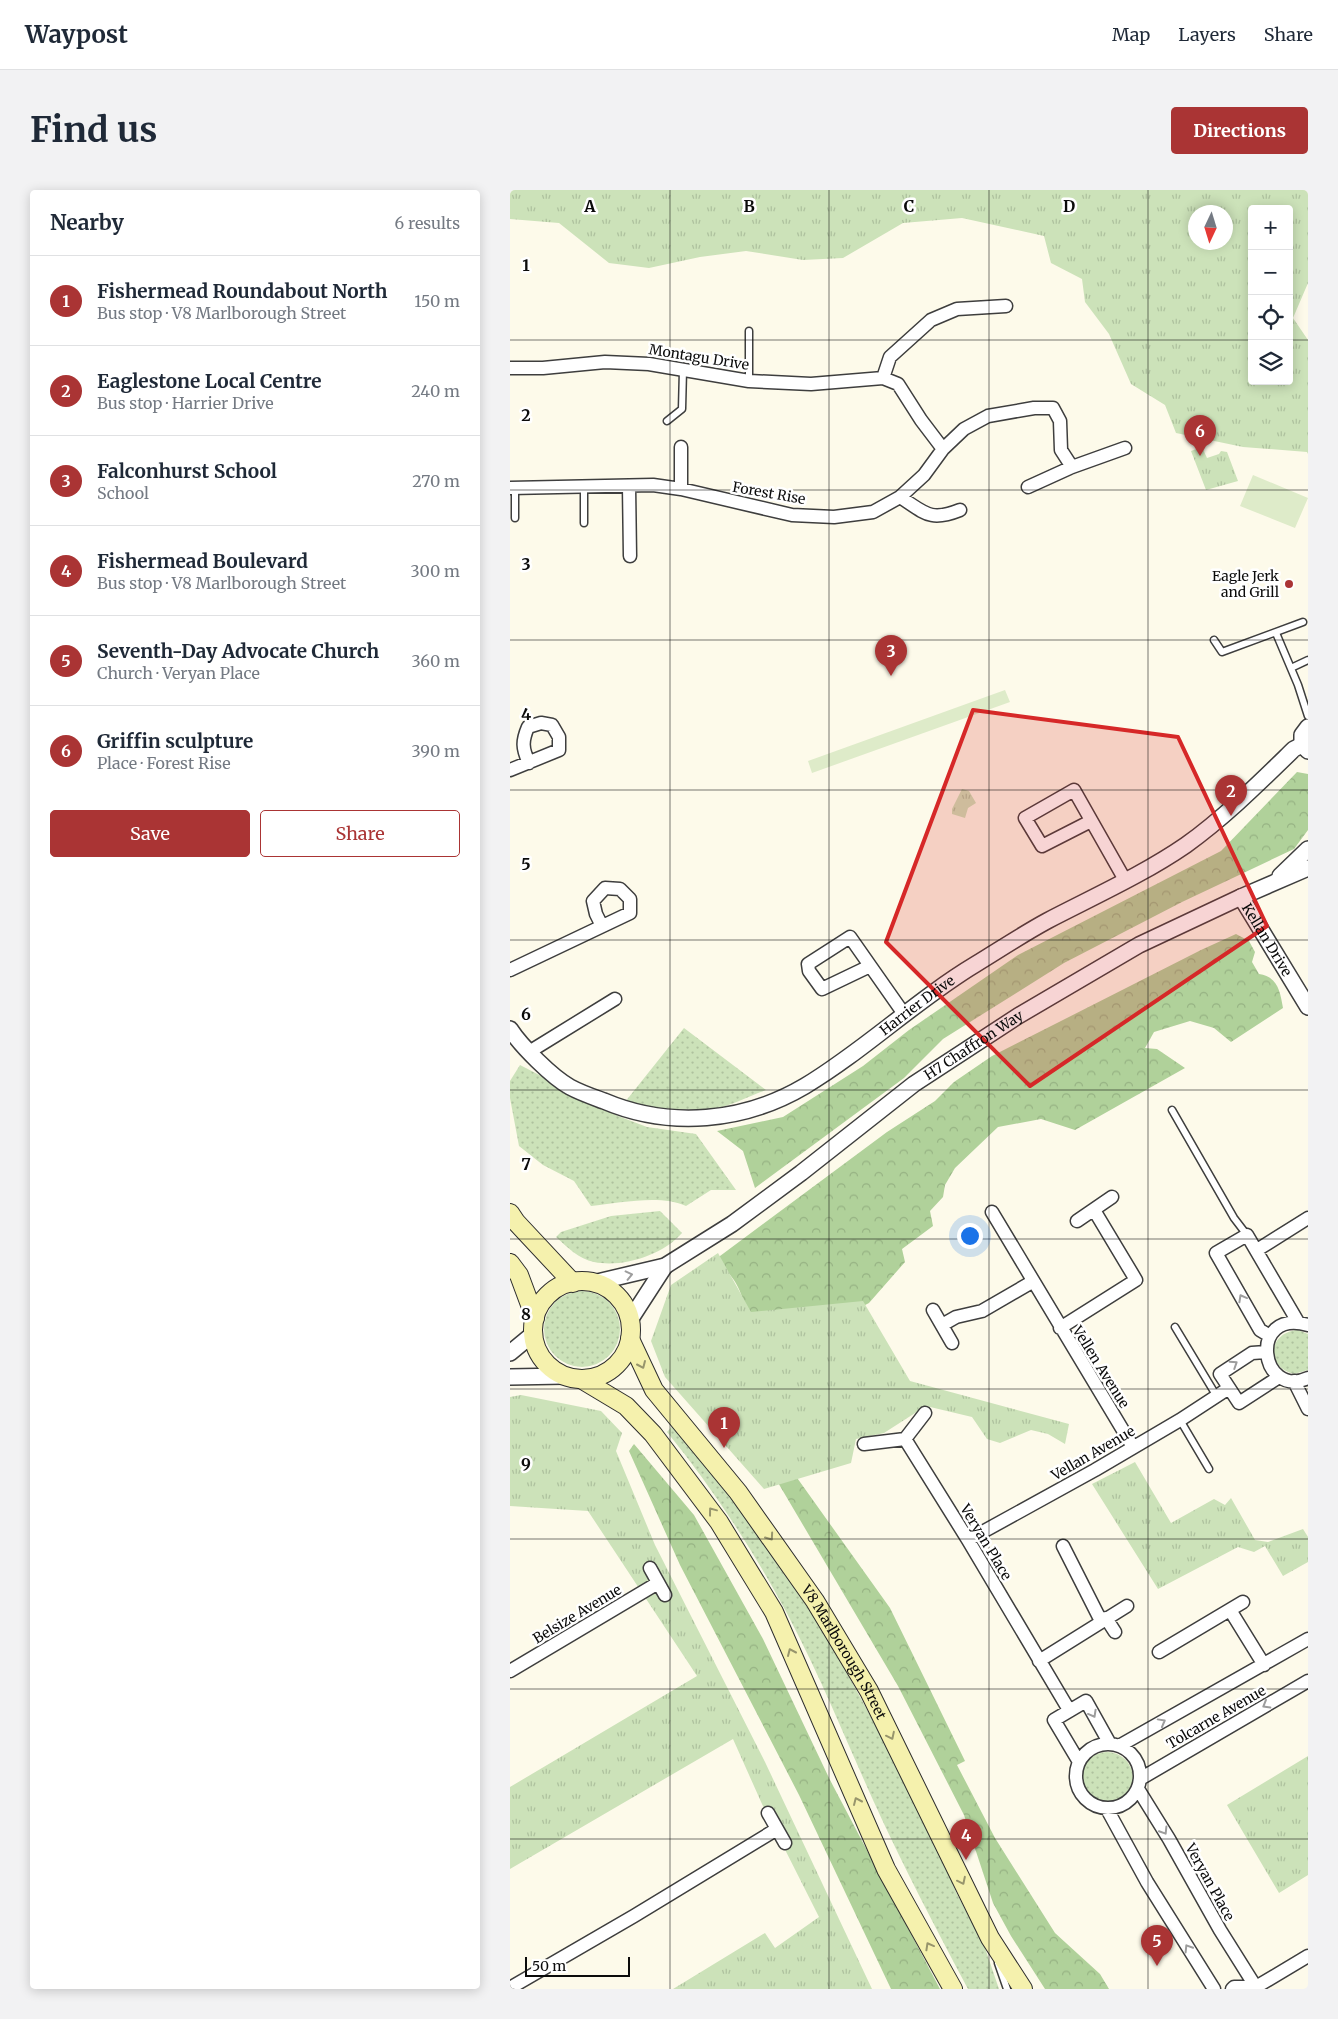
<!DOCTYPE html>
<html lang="en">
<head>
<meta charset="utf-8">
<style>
	:root { --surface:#fff; --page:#f2f2f3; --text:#1f2937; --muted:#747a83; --line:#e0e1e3; --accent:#aa3434 }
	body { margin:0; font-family:Merriweather,serif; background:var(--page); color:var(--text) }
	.controls { position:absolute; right:15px; top:15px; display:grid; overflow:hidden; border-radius:5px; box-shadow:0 2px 12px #0003 }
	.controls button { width:45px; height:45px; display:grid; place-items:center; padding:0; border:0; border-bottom:1px solid var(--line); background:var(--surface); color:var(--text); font:25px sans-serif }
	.compass { position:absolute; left:678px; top:15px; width:45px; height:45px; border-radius:50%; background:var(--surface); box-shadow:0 2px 12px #0003; rotate:184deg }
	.scale { position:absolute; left:15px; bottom:12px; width:105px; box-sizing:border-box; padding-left:5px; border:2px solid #0b0b0b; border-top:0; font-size:14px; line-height:18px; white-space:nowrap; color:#0b0b0b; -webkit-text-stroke:4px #fff; paint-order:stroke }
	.you { position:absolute; left:459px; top:1045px; width:18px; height:18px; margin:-12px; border:4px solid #fff; border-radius:50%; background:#1a73e8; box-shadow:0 0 0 8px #1a73e833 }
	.badge { display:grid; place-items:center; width:32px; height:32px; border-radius:50%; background:var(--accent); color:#fff; font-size:16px; font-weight:700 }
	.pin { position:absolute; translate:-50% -41px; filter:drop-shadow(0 1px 2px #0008) }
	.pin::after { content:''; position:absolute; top:26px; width:18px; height:15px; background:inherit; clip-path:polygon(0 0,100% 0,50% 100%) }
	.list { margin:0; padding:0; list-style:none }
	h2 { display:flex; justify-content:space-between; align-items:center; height:65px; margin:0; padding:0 20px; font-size:21px }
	h2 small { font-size:16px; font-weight:400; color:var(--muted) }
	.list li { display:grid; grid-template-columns:32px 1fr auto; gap:15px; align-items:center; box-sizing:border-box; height:90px; padding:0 20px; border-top:1px solid var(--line) }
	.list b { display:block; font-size:19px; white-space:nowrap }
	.list p { margin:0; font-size:16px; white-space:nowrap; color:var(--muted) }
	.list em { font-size:16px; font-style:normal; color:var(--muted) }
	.actions { display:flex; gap:10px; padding:15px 20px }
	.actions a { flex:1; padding:11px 0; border:1px solid var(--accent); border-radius:5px; text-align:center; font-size:18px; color:var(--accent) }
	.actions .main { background:var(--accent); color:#fff }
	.icon { flex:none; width:28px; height:28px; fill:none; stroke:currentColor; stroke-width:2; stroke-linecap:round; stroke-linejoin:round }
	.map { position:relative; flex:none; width:798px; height:1799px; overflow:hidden; border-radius:5px }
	header { display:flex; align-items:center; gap:30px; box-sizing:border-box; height:70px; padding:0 25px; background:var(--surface); border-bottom:1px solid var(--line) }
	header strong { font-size:24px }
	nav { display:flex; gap:28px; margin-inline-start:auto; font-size:18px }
	.intro { display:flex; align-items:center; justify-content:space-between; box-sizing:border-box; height:120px; padding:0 30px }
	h1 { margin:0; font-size:35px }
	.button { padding:12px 22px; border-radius:5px; background:var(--accent); color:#fff; font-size:18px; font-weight:700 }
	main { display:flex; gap:30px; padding:0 30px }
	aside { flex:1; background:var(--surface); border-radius:5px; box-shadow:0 2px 12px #0003 }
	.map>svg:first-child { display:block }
	.grass { fill:url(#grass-dots) }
	.forest { fill:url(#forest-crowns) }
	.park { fill:url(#park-tufts); fill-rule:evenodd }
	.pitch { fill:#deebc9 }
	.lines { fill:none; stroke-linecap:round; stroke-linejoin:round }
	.service-casing { stroke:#3e3e3e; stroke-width:9 }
	.minor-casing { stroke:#3e3e3e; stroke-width:15 }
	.tertiary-casing { stroke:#3e3e3e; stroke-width:18 }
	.secondary-casing { stroke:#2d2d2d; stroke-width:20 }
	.service { stroke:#fff; stroke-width:6 }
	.minor { stroke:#fff; stroke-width:12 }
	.tertiary { stroke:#fff; stroke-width:15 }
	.secondary { stroke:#f5f1ad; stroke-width:18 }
	.oneway { stroke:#9d9d9d }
	.oneway2 { stroke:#97956c }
	.marked { fill:#d62828; fill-opacity:0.2; stroke:#d62828; stroke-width:4; stroke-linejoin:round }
	.grid { fill:none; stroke:#0b0b0b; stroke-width:1; stroke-opacity:0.55 }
	.poi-dot { fill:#aa3434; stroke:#fff; stroke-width:2 }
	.labels { text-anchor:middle; stroke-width:5; stroke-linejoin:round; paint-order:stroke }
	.street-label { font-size:14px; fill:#0b0b0b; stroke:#fff }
	.poi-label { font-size:14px; fill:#0b0b0b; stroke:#fff; text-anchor:end }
	.grid-label { font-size:16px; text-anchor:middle; font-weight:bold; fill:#0b0b0b; stroke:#fff; stroke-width:5; stroke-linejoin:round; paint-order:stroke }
</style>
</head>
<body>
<header>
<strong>Waypost</strong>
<nav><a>Map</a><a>Layers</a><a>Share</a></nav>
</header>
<div class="intro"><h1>Find us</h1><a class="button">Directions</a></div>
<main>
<aside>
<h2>Nearby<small>6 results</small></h2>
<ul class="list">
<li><span class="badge">1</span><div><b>Fishermead Roundabout North</b><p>Bus stop · V8 Marlborough Street</p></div><em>150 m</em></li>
<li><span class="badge">2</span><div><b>Eaglestone Local Centre</b><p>Bus stop · Harrier Drive</p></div><em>240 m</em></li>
<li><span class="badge">3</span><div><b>Falconhurst School</b><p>School</p></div><em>270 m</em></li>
<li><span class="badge">4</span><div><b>Fishermead Boulevard</b><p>Bus stop · V8 Marlborough Street</p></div><em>300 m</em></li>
<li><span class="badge">5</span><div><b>Seventh-Day Advocate Church</b><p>Church · Veryan Place</p></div><em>360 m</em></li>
<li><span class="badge">6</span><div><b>Griffin sculpture</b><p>Place · Forest Rise</p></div><em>390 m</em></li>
</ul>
<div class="actions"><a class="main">Save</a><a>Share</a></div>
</aside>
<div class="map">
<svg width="798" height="1799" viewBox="0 0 798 1799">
	<defs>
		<pattern id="grass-dots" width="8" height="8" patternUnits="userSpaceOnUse" patternTransform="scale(1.25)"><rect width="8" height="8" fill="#cce2b9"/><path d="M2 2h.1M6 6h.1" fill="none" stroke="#aec19e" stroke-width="1.8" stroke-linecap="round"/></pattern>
		<pattern id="forest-crowns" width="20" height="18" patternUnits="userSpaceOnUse" patternTransform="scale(1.25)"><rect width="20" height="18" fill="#b0d19a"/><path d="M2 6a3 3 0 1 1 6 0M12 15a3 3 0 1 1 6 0" fill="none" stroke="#96b283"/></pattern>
		<pattern id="park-tufts" width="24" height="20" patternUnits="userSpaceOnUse" patternTransform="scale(1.25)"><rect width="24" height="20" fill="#cce2b9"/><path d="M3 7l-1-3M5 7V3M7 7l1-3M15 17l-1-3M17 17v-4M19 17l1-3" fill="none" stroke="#aec19e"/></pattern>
	</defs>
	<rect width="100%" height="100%" fill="#fdfaea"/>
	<path class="grass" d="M174,838L256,900C238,906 220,917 201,919C173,921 142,918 115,912Z
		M10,875L108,926L137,937L186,944L226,1000H201L176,1016C151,1004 109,1013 81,1016L64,991L33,975L9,956L0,908V891Z
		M150,1021L172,1043C153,1065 113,1078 84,1072C69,1069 57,1057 46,1047L51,1042L101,1026Z
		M34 1139a38 38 0 1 1 76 0a38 38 0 1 1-76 0Z
		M788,1140L798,1144V1180L784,1184C755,1177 758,1142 788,1140Z
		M164,1234L219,1302L281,1389L325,1461L422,1639L446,1702L474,1755L489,1799H458C425,1737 392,1674 363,1610C331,1539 302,1466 263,1398C232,1343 196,1290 157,1242Z
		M571 1588a26 26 0 1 1 52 0a26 26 0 1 1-52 0Z"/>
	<path class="forest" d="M787,582L798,584V640L784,659L672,712L554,773L433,849L394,888L245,998L233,961L207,941L273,927L353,876L399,840L508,765L711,661Z
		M726,744L739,751L745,762L742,772L749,784C768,787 770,801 773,818L721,852L704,838L680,831L644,842L635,858L647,859L675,878L565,940L531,929L488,937L445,978L435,995L433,1007L420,1021L423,1036L392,1059L395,1072L359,1113L328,1129L237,1127C231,1098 227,1091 206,1069L377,942L425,911L444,892L482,866L691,760Z
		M240,1222L380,1418L455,1571L447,1575L485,1648L545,1743L590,1784L599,1799H535L501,1746L483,1713L454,1625L388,1496L257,1274Z
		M124,1254L184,1325L253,1449L320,1590L430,1799H381L289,1605L170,1375L119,1261Z"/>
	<path class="park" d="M0,0H798V93L783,128L798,150V264L797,262L733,257L666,243L655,215L621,194L599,144L575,112L572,89L541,73L534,46L452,28L393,33L333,68L293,70L236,61L190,67L139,78L99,73L49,33L0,29ZM742,19H779V191H742ZM686,22H716V52H686Z
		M692,257L697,268L709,264L711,261L717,262L728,291L696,300L681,261Z
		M452,599L459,601L466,613L458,618L455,628L442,624V619Z
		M208,1063L241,1122L353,1111L400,1191L559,1234L555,1254L538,1244L521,1240L490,1253L477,1249L462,1227L416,1216L374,1243L346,1249L341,1273L254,1299L155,1187L141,1151L161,1095Z
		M11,1205L91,1221L112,1243L106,1261L145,1355L255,1572L362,1799H163L255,1743L265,1758L309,1727L252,1614L223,1549L0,1679V1597L187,1486L78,1321L0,1316V1207Z
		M625,1272L661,1333L704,1309L715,1315L721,1308L745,1350L758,1352L793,1339L798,1347V1372L773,1386L755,1356L744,1362L728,1357L648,1399L582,1294Z
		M798,1566V1685L769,1703L717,1615Z"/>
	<path class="pitch" d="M743,285L798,308L785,338L730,316Z
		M495,500L500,512L302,583L298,571Z"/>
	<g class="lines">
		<g class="service-casing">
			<path id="service" d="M239,191V141
				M157,231L172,219L173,180
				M5,298V328
				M74,333V298
				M766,443L788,495L798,526
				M704,450L712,462L793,432
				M781,478L798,470
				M662,920L724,1028L737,1045
				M665,1137L706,1205
				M670,1230L699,1279
				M488,1773L497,1799"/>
		</g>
		<g class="minor-casing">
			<path id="minor" d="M0,178H33L95,172L139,174L239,191L301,194L373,188L388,194L411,230L433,259
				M373,188L380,167L421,130L447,119L496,116
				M171,257V299
				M119,296L120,366
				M518,297L562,277L615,258
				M0,298L143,295L171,299L282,325L324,327L363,322L390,307L414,285L433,259L454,239L478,226L524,218H543L550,231L551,260L562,277
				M390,307C415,323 420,332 450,320
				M0,580L49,560V547L42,535L31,533L18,537C12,551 12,558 19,573
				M581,631L532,656L515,628L564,600L615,690
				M360,776L312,799L299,781L298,774L340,747L394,824
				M0,780L120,723V709L110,699L95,698L83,711L86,724L92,736
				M19,862L105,809
				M482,1022L623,1257
				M567,1031L602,1007
				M747,1060L798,1028
				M423,1120L442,1153
				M432,1135L446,1127L472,1121L522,1092
				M798,1135C737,1118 750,1210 798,1188
				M550,1138L626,1090L584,1020
				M760,1146L750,1140L706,1063L737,1045L788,1132
				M756,1162L742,1163L710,1184L729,1213L769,1187
				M784,1191L798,1219
				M395,1249L458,1350L559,1520
				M354,1254L395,1249L415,1223
				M458,1350L585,1280L670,1230L719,1198
				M553,1356L591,1431
				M140,1378L155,1405
				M720,1420L754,1475
				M596,1428L605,1442
				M649,1462L733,1412
				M529,1471L617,1416
				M0,1481L148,1393
				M566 1586a32 32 0 1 1 64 0a32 32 0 1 1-64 0Z
				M609,1556L798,1449
				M569,1572L544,1530L576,1511L600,1554
				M630,1589L798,1491
				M628,1599L659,1649L710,1740L747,1799
				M597,1619L637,1692L704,1799
				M258,1623L275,1653
				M0,1798L124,1726L267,1639
				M722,1799L724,1797H746L798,1766"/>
		</g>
		<g class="tertiary-casing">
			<g id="tertiary">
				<path d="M798,537L792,545V555L798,561"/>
				<path d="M770,686L798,659"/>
				<path id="s1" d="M731,707L798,817"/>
				<path id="s2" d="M0,839C11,856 42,887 60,897C71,903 83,907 94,911C160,939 234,932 295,896C355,860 406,810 466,774C489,760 513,744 537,731C583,707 634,684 676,655C715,627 750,592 784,559L792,555"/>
				<path id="s3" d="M83,1093L155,1076L222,1034L291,983L404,894L508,826L629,755L731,707L798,678"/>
				<path d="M120,1130L155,1076"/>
				<path d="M0,1163L23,1144"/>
				<path d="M0,1187L54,1186"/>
			</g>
		</g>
		<g class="secondary-casing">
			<g id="secondary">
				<path d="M0,1023L6,1032L63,1093"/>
				<path d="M0,1073L9,1085L25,1128"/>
				<circle cx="72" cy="1140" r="49"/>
				<path id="s4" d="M120,1149L144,1200L228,1302L305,1411L359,1501L480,1748L513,1799"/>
				<path d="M71,1189L116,1216L143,1244L209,1332L264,1422L376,1679L443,1799"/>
			</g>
		</g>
		<use href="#service" class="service"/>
		<use href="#minor" class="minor"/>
		<use href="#tertiary" class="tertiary"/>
		<use href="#secondary" class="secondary"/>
	</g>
	<defs><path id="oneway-chevron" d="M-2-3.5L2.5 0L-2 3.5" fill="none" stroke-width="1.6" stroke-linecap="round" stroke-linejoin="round" transform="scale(1.25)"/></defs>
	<g class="oneway">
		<use href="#oneway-chevron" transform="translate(119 1085) rotate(-13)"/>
		<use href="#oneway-chevron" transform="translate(732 1108) rotate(-119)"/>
		<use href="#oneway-chevron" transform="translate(724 1174) rotate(-33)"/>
		<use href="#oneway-chevron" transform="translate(756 1515) rotate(150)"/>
		<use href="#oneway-chevron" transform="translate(583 1524) rotate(61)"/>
		<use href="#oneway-chevron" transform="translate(652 1532) rotate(-29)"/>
		<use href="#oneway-chevron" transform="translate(654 1641) rotate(58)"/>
		<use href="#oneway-chevron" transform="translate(678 1758) rotate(-122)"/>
	</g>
	<g class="oneway2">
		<use href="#oneway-chevron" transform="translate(132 1175) rotate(66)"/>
		<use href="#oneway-chevron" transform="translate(202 1321) rotate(-127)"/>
		<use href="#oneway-chevron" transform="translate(260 1347) rotate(55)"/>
		<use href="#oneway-chevron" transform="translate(281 1462) rotate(-114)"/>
		<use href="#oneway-chevron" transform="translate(381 1546) rotate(64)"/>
		<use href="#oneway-chevron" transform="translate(347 1611) rotate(-114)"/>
		<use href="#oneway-chevron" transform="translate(452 1691) rotate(64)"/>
		<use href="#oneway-chevron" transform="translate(419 1756) rotate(-119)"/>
	</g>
	<path class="marked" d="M463,520L668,547L757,736L520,896L376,752Z"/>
	<path class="grid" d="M160,0V1799M319,0V1799M479,0V1799M638,0V1799M0,150H742M779,150H798M0,300H798M0,450H798M0,600H798M0,750H798M0,900H798M0,1049H798M0,1199H798M0,1349H798M0,1499H798M0,1649H798"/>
	<circle class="poi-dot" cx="779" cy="394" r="5"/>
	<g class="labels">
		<g class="street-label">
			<text transform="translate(189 167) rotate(9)" y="5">Montagu Drive</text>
			<text transform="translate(259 303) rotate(10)" y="5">Forest Rise</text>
			<text dy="5" stroke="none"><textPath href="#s1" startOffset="50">Kellan Drive</textPath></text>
			<text dy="5" stroke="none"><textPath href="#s2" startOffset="468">Harrier Drive</textPath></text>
			<text dy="5" stroke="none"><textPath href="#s3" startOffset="454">H7 Chaffron Way</textPath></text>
			<text transform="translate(591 1177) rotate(58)" y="5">Vellen Avenue</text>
			<text transform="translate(583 1263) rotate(-30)" y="5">Vellan Avenue</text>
			<text transform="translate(476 1352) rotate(59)" y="5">Veryan Place</text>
			<text transform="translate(67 1424) rotate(-31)" y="5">Belsize Avenue</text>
			<text dy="5" stroke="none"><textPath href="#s4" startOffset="381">V8 Marlborough Street</textPath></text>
			<text transform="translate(706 1527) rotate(-30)" y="5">Tolcarne Avenue</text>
			<text transform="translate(700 1692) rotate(61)" y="5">Veryan Place</text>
		</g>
		<g class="poi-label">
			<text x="769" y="391">Eagle Jerk<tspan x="769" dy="16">and Grill</tspan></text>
		</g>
	</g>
	<g class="grid-label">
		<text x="80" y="22">A</text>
		<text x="239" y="22">B</text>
		<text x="399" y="22">C</text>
		<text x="559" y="22">D</text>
		<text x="16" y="81">1</text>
		<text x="16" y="231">2</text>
		<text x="16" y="380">3</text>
		<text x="16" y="530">4</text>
		<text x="16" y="680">5</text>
		<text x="16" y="830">6</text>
		<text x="16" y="980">7</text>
		<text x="16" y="1130">8</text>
		<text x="16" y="1280">9</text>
	</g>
</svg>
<div class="controls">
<button>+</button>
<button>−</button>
<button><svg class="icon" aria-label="locate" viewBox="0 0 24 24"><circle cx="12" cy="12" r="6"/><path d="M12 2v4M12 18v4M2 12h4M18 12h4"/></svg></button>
<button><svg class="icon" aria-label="layers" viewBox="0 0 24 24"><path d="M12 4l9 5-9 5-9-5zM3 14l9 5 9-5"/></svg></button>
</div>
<svg class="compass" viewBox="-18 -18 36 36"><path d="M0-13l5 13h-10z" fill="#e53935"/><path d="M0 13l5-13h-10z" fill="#747a83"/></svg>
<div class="scale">50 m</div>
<div class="you"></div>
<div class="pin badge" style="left:214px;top:1258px">1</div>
<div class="pin badge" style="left:721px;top:626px">2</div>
<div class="pin badge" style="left:381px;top:486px">3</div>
<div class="pin badge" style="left:456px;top:1670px">4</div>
<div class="pin badge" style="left:647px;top:1776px">5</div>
<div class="pin badge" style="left:690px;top:266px">6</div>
</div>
</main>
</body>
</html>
